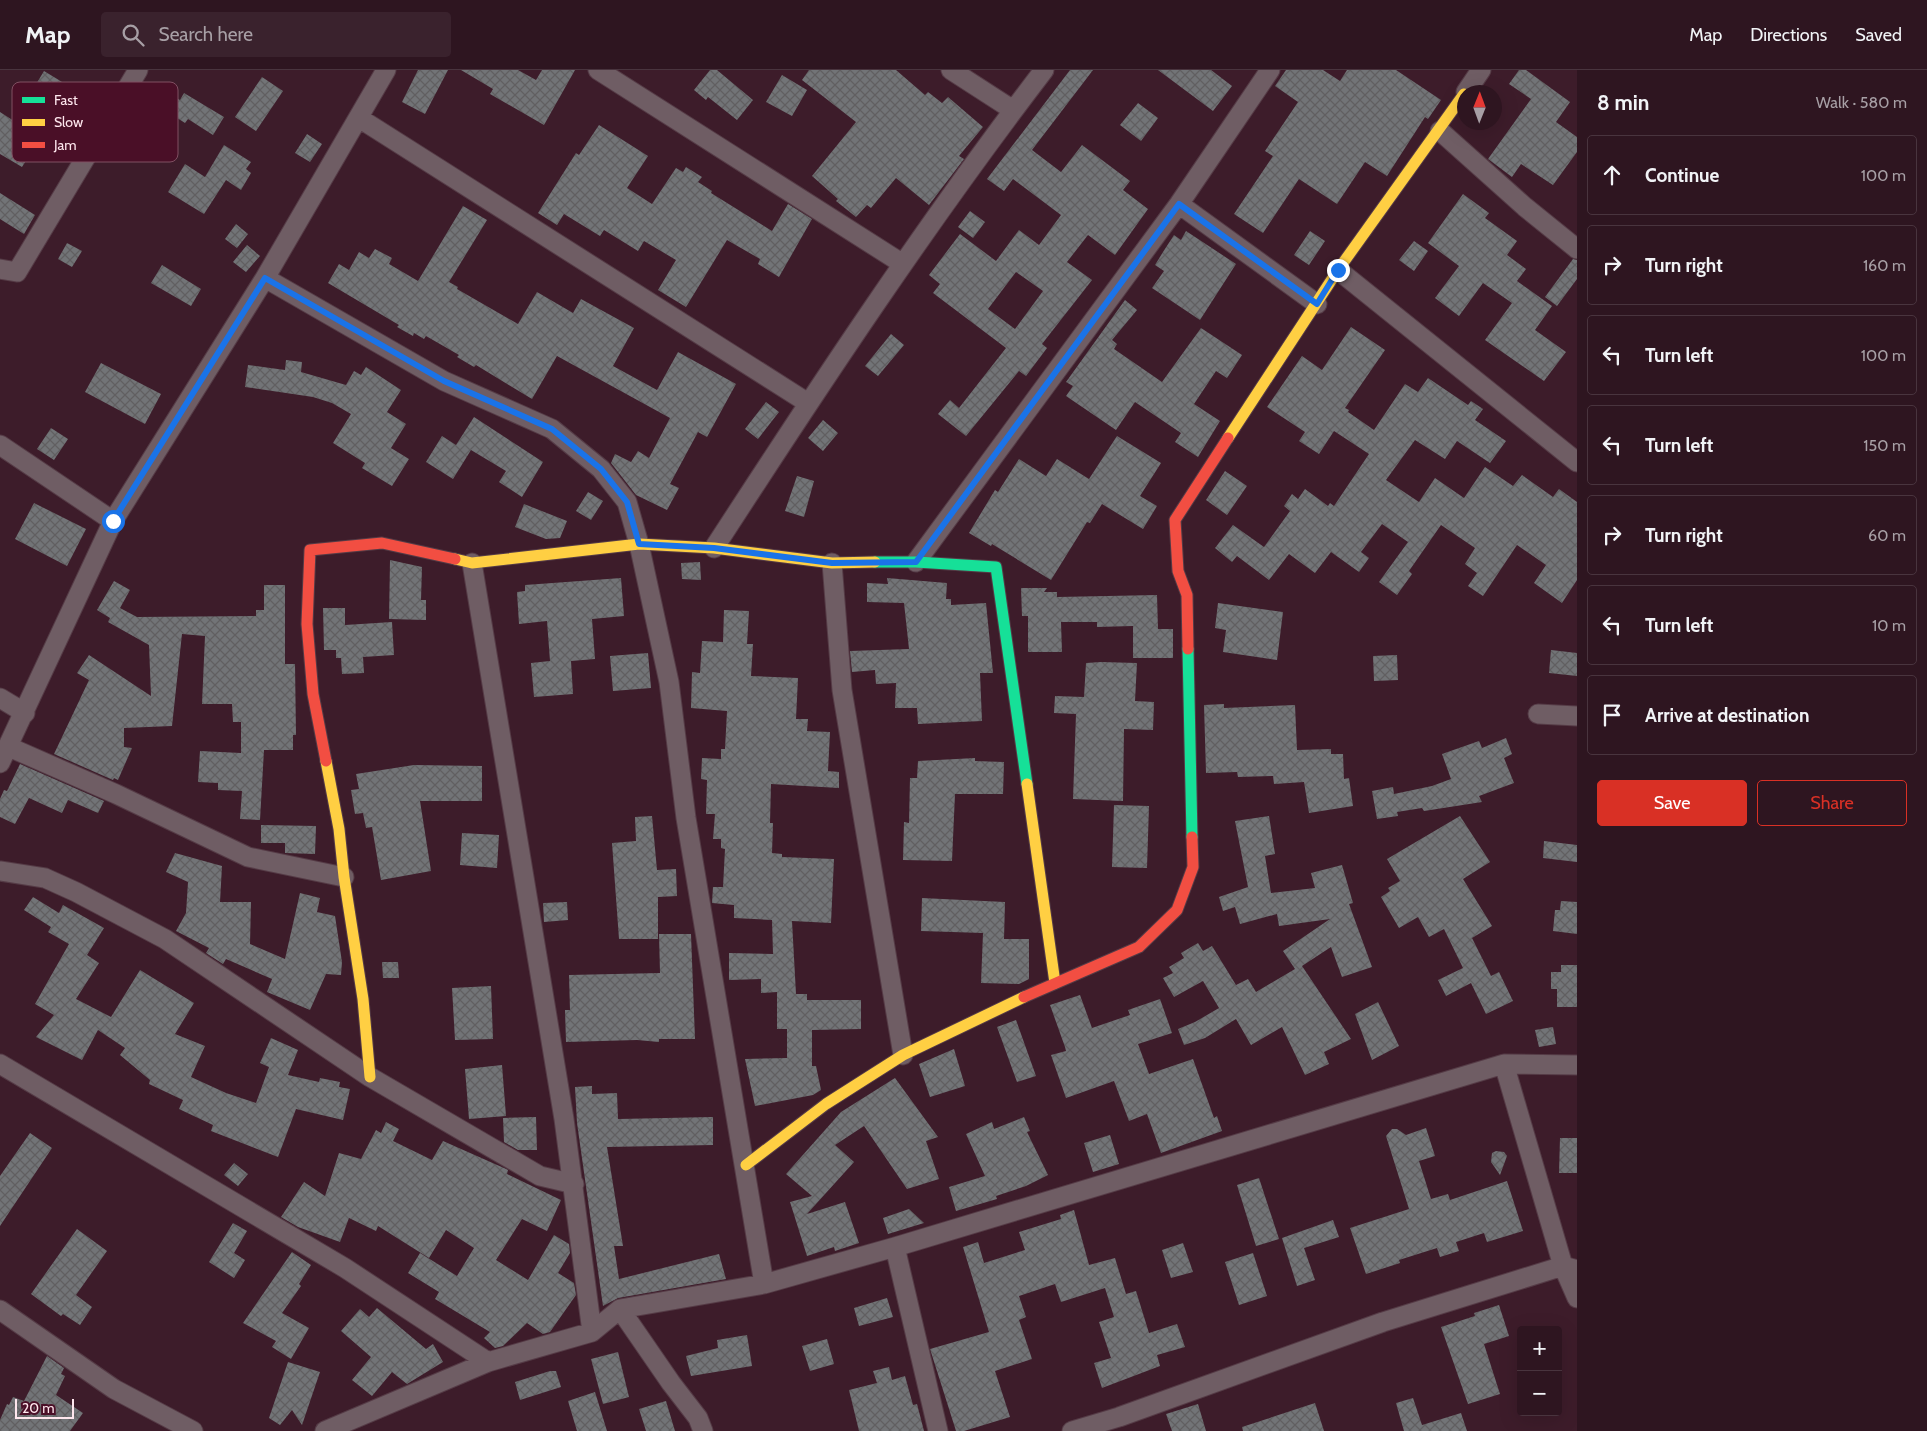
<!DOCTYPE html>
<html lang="en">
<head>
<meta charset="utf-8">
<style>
	:root { --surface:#2e1520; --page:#3a222d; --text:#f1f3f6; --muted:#a79fa5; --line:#49343e; --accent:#d93025 }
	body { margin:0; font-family:Cabin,sans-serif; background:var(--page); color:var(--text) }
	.controls { position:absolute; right:15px; bottom:15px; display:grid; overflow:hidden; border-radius:5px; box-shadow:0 5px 20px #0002 }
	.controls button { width:45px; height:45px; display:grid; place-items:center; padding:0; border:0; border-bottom:1px solid var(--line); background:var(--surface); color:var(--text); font:25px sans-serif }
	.compass { position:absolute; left:1457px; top:15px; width:45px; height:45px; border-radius:50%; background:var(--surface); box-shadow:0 5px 20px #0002; rotate:1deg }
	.scale { position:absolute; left:15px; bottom:12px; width:59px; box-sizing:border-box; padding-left:5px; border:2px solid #fee6ed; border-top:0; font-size:14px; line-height:18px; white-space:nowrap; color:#fee6ed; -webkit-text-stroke:4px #4a0f27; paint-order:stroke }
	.stop { position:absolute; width:15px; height:15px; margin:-11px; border:4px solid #1a73e8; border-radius:50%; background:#fff }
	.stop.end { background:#1a73e8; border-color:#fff; box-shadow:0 1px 5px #0008 }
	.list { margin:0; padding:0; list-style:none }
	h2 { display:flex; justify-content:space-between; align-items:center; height:65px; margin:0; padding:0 20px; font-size:21px }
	h2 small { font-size:16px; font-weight:400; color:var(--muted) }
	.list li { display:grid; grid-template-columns:32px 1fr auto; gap:15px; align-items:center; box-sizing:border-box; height:80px; margin:0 10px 10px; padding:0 10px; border:1px solid var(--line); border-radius:5px }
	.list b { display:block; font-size:19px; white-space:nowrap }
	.list em { font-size:16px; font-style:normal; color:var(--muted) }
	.actions { display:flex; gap:10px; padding:15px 20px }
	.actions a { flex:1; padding:11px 0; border:1px solid var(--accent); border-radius:5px; text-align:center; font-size:18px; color:var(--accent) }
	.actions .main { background:var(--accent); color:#fff }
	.icon { flex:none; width:28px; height:28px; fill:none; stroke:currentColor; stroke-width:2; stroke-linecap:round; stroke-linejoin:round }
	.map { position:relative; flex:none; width:1577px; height:1361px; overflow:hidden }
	header { display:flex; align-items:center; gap:30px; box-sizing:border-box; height:70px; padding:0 25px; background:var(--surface); border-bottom:1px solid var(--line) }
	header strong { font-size:24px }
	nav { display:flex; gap:28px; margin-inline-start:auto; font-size:18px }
	.search { width:350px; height:45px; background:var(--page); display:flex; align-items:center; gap:12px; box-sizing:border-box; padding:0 18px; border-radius:5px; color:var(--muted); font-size:19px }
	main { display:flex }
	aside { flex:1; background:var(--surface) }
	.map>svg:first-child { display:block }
	.building { fill:url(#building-cross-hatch); fill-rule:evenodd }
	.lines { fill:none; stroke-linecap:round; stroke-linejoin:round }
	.street-casing { stroke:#553b46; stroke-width:21 }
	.fast-casing { stroke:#553b46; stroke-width:13 }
	.slow-casing { stroke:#553b46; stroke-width:13 }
	.jam-casing { stroke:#553b46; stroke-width:13 }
	.street { stroke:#6f5d64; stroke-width:19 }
	.fast { stroke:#16e098; stroke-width:11 }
	.slow { stroke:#ffcf43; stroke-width:11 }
	.jam { stroke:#f24e42; stroke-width:11 }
	.route { stroke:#1a73e8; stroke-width:6 }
	.key { fill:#4a0f27; stroke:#805062; stroke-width:1 }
	.key-label { font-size:14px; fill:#fee6ed }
</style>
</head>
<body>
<header>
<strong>Map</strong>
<div class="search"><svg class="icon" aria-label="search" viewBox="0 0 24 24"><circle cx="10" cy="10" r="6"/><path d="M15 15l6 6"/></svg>Search here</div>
<nav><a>Map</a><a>Directions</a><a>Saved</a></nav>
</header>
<main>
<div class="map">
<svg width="1577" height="1361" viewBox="0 0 1577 1361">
	<defs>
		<pattern id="building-cross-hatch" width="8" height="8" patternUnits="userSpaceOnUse" patternTransform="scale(1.25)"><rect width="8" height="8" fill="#727477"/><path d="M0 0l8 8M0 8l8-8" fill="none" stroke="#615f61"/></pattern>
	</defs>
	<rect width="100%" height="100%" fill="#3d1c2a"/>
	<path class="building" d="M418,0H448L425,44L402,32Z
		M461,0H518L536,10L542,0H575L544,55L490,24L493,19Z
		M710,0H717L753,30L737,50L708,27L706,30L694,20Z
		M809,0H896L925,25L928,22L942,33L948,27L983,57L959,86L964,89L929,135L896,108L871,138L867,135L856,147L836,131L838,129L812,106L856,52L802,10Z
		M1070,0H1093L1032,80L1061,102L1082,75L1130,111L1123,120L1148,139L1115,185L1088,165L1067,192L1092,210L1042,274L1047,278L1026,306L1019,301L966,366L938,344L950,330L959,338L1006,278L933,223L940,214L929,205L960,164L996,191L1019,160L1039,175L1061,145L1013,109L1004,121L987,109ZM1016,202L1043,221L1015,259L988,239Z
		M1158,0H1211L1232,16L1213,41Z
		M1286,0H1323L1340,11L1347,0H1396L1441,30L1428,49L1425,47L1387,106L1365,92L1337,134L1299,109L1263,163L1234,144L1273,86L1265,81L1298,32L1275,16Z
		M1519,0H1526L1570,32L1556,52L1577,67V82L1553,115L1521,94L1512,107L1488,89L1531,29L1509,14Z
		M44,1L72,18L22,97L0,84V42L14,51Z
		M782,5L807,20L792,46L766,32Z
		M262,7L283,21L256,61L235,47Z
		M184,23L224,47L213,65L188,49L185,53L166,41L175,27L180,30Z
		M1138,33L1158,48L1141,71L1120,55Z
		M599,55L648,86L627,118L652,134L676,98L683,102L686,97L702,107L698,112L712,121L711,123L772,161L788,134L812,149L779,207L758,194L760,189L727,170L686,237L658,220L676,190L644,171L638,181L604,160L600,166L564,144L557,155L538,143L576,83L579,85Z
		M307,64L322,74L310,92L295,83Z
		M224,75L251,92L246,99L251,103L241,120L226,110L204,144L168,122L185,94L205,107Z
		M0,123L35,145L24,164L0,149Z
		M1463,124L1489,143L1485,148L1517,171L1507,185L1526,199L1517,211L1552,236L1535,260L1566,282L1544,311L1485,270L1512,233L1483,213L1459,246L1435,228L1459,196L1428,173Z
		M463,136L487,150L449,212L458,217L457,219L518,254L537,222L573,243L581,229L634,258L613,296L657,320L678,282L736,314L707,367L698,362L670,414L679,418L667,440L636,425L611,393L615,384L631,392L638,381L649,388L670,348L557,286L532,329L476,295L474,297L457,287L459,285L426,266L424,269L414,263L413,266L397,257L399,255L328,213L339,194L349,200L359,182L369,188L375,179L392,188L389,194L418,211Z
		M970,141L985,152L973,168L958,157Z
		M236,154L248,164L237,178L225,169Z
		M1186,161L1236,194L1200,250L1152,218L1164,201L1155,195L1163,182L1174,165L1181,170Z
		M1310,161L1325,171L1309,195L1294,185Z
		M1414,171L1428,181L1414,201L1399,190Z
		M67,173L82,181L72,197L58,189Z
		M247,175L260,186L246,202L233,192Z
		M1573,189L1577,190V209L1557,236L1545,227Z
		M162,195L201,219L191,236L151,213Z
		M1125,230L1137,240L1112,270L1117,274L1114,279L1162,312L1201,258L1242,285L1227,308L1216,301L1194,334L1220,351L1198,387L1175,372L1181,363L1135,332L1116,360L1066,326L1073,316L1066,312Z
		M1351,257L1385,280L1345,338L1349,340L1348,342L1374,360L1405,314L1418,322L1428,308L1468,335L1471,331L1483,339L1475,350L1506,371L1490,393L1457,371L1445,389L1415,370L1386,410L1419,432L1435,408L1464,428L1485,397L1513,416L1522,405L1553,427L1559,419L1577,432V510L1562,533L1534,513L1546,495L1517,475L1483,526L1468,516L1477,503L1465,494L1475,478L1441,455L1409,501L1412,504L1397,525L1379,512L1408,472L1382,454L1361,482L1369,488L1359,502L1331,482L1315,503L1289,484L1269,510L1237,486L1232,492L1215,478L1233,455L1264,477L1290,441L1284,436L1292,424L1298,429L1305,419L1328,436L1330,433L1334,436L1369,384L1334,361L1319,384L1299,371L1305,362L1267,337L1302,286L1322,300Z
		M891,264L904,275L878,306L865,296Z
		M286,290L302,292L301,302L346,315L354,301L361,305L366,297L401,320L387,342L406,354L391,378L409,389L392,416L362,398L365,393L333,373L351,344L332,333L313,327L245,317L248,295L285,300Z
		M101,293L161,324L145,354L85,322Z
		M766,332L779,342L758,369L745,359Z
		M474,347L543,392L522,427L499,412L506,401L471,380L453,409L426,392L442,366L456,375Z
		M823,350L838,363L823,381L808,368Z
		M51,358L68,369L54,390L37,379Z
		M1117,366L1161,393L1140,426L1157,436L1143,459L1102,434L1090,453L1087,452L1051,510L992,474L991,476L969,463L995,420L998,422L1019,389L1046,406L1057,389L1089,409Z
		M1225,401L1247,416L1227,445L1206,430Z
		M797,406L814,411L804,447L785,441Z
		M588,422L603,431L591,450L576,441Z
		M34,433L86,459L67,496L15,469Z
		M524,434L567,451L560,468L546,469L515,457Z
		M390,490L422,497L421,530H426V550L389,549Z
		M700,492L701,510L682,509L681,493Z
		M621,508L624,546L592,549L595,589L571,591L573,624L534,627L531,593L550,591L547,551L519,554L517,522L525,521V515Z
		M887,508L947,513L946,529H951V535L986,533L993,603H980L982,651L918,654L917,638H895L896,613L876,614L875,600L852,602L850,581L909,579L904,533L867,532V513L888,514Z
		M114,511L130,520L120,538L137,547L256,546V540H264V515H285V594H295L296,665H293V680H264L260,750L240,749L242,721L218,720V713L198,712L200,681L241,683V652H233L232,634H202L205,566L182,564L172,656L124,658V677L132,678L118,710L114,708L113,710L54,684L89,610L77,603L89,585L151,626L149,575L108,552L110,548L97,540Z
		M1021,518H1047L1044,522H1057V527L1157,525L1158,559H1173V588H1133V556L1097,557V552H1061L1062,582H1028V546H1022Z
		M1218,533L1283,542L1277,590L1223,582L1226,560L1215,558Z
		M323,538H345V555L392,552L394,585L363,587L364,603L342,604L341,588H336V580H324Z
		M724,540L749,541L747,574H753L751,606L798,608L796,649H808L807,661L830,662L828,701L839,702V718L771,714L770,753H773L772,783L782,784V787L834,789L831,853L792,851L796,924H807V930H861V959L812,960V996H816L821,1020L813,1025L755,1036L745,989L787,988V959H777V922L761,923V909L729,910V883L773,884L772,850L734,848V835L712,833L713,817H723L725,779L721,778V769H713L715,744H706L707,710L701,709L702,688L721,689V679H725L727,641L691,638L692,602L700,603L702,571L723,572Z
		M1551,580L1577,583V606L1549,603Z
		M648,583L651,618L613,621L610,586Z
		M1397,585L1398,610L1374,611L1373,586Z
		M1101,592L1137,593L1135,631L1154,632L1153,660L1124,659L1123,731L1073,729L1076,644L1054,643L1055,626L1084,627L1086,593Z
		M1224,634V638L1295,635L1297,680L1331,679V684H1343L1344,709L1349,708L1353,736L1309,743L1304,712L1274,714L1273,706L1238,707L1237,702L1206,703L1204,635Z
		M1506,668L1512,684L1504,688L1514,713L1479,726L1482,732L1424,741L1422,738L1397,742L1398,746L1377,749L1372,721L1393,717L1394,724L1432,716L1451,709L1442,684L1479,671L1482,678Z
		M975,688V691L1004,692L1003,724H955L952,791L903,790L904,752L909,753L910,708H917L918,691Z
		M20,694L104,731L98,743L68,730L62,743L29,728L15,754L0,747V729L4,720L7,721Z
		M414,695L482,696V731H420L431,801L381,810L372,757L366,758L363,743L355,744L351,720L359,719L356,704Z
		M1114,735L1149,736L1147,798L1112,797Z
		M652,746L657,800L676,799L677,826L658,827V869H619L612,773L636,771L635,747Z
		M1269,746L1275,784L1265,786L1271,823L1315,818L1311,803L1342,795L1353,833L1349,834L1372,897L1342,907L1331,877L1302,896L1351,969L1324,982L1329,994L1305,1005L1282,957L1251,975L1236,949L1205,968L1184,975L1178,959L1195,952L1219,938L1203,911L1174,927L1163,908L1173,903L1169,897L1184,888L1181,883L1198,873L1203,881L1212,876L1236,915L1248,909L1256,922L1295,899L1283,881L1330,849L1279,856L1277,844L1240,854L1235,837L1223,841L1219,827L1248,817L1235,751Z
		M1460,746L1490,792L1463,809L1492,856L1472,868L1491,906L1499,902L1513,931L1486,944L1471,913L1446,926L1438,910L1463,898L1444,859L1429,867L1418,847L1399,858L1381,827L1390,821L1388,818L1400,811L1387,789Z
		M261,755L316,756L315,784L285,783V773H261Z
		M462,763L499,765L497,798L460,795Z
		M1544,771L1577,775V792L1543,788Z
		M175,783L222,796L220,832H251L250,874L285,889L300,823L320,828L317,842L335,846L342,892L341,905L326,904L310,940L267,922L272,909L226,889L223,894L206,883L209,878L176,861L186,843L188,812L166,802Z
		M33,827L59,843L63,835L104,858L87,885L99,893L76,929L111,947L140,900L194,933L175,964L205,976L191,1007L226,1023L256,1033L269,997L260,993L271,968L298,980L288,1005L319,1012L320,1008L340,1012L339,1017L350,1019L343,1050L296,1039L278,1087L211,1061L213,1055L179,1039L183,1030L149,1014L150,1010L120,985L125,978L98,960L82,990L36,967L54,945L35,934L69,874L48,862L51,857L24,840Z
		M922,828L1005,832L1004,869H1029V909L1019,914L981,913L983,863L921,861Z
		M1561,831L1577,832V864L1553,861L1555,840H1560Z
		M567,832L568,850L544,852L543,833Z
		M659,864H691L695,969H659V972L637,970L566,972L565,940H570L569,905L660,903Z
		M382,892H398L399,908H383Z
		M1561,895H1577V937H1557V919H1551V902H1561Z
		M491,916L493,969L455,970L452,918Z
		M1080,925L1092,958L1130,945L1128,940L1160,929L1172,963L1138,974L1149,1004L1193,989L1214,1048L1217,1046L1222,1061L1161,1083L1147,1044L1129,1051L1114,1011L1066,1028L1051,985L1066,981L1065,977L1050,935Z
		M1378,932L1399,976L1372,990L1355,944Z
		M1016,950L1036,1006L1017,1012L997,957Z
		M1553,957L1556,974L1539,977L1535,960Z
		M954,979L965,1016L930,1027L919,994Z
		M502,995L506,1046L469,1049L465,999Z
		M895,1008L938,1067L926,1071L939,1109L907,1119L864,1056L835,1075L854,1092L807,1144L845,1132L859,1173L835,1181L834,1177L807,1186L790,1132L812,1126L786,1104L841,1042Z
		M592,1016V1024L617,1023L618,1049L713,1047V1075L607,1077L623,1176H614L619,1209L719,1184L726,1209L618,1228L603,1236L577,1053L575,1017Z
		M536,1047L537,1080H518L504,1072L503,1048Z
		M1024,1047L1030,1061L1027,1062L1048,1105L1026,1116L996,1126L997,1129L956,1141L949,1117L985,1106L966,1064L992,1052L994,1059Z
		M386,1052L399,1059L393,1071L432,1090L443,1071L504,1098L508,1100L507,1104L561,1130L547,1161L522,1149L496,1190L528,1210L554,1165L569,1174L570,1183L558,1203L574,1213L576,1225L550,1262L543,1264L527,1253L503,1276L495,1278L484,1268L490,1262L435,1229L439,1222L408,1203L420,1183L457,1206L474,1178L446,1160L429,1188L378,1156L376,1161L349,1148L340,1172L298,1157L281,1147L304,1112L325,1126L339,1083L361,1089L376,1060L381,1063Z
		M1426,1058L1435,1086L1419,1091L1431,1129L1448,1124L1450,1130L1507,1111L1523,1161L1487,1172L1484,1163L1456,1172L1459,1181L1440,1187L1437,1178L1399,1190L1400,1193L1366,1204L1350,1158L1409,1139L1386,1066L1392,1059H1397L1406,1065Z
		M30,1063L52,1078L0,1156V1106Z
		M1110,1065L1119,1094L1093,1102L1084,1073Z
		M1560,1068H1577V1103H1559Z
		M1496,1081L1504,1082L1507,1086L1500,1105L1491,1092L1492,1083Z
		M234,1093L248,1104L238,1116L224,1105Z
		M1259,1108L1279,1169L1256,1176L1237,1115Z
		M909,1139L924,1153L888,1164L883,1148Z
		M1074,1140L1089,1195L1115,1188L1126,1224L1136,1221L1149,1263L1177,1254L1185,1277L1157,1285L1160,1296L1102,1318L1094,1293L1111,1288L1099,1252L1114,1247L1105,1218L1061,1232L1055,1214L1019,1226L1026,1247L1019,1250L1032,1289L995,1301L1010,1347L964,1361H956L930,1279L989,1262L963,1177L978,1172L984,1193L1025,1180L1019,1162L1061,1149L1060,1145Z
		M1333,1150L1339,1167L1304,1178L1315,1210L1297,1216L1282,1168Z
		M233,1153L247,1161L234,1183L245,1190L234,1208L209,1192Z
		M77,1159L107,1181L76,1225L92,1237L80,1255L63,1244L61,1246L31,1224Z
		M1183,1173L1193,1202L1171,1208L1162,1180Z
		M292,1182L311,1195L299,1214L301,1216L282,1243L309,1258L291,1289L272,1277L276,1271L243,1253Z
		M1253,1183L1267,1226L1239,1235L1225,1192Z
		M887,1228L893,1247L859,1256L854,1238Z
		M1499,1235L1509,1266L1484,1274L1500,1324L1468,1334L1441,1257L1475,1246L1474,1243Z
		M377,1238L426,1279L433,1274L443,1292L407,1314L392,1302L372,1326L352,1310L371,1287L341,1261L360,1239L369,1247Z
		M747,1265L752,1296L691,1306L686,1286L718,1278L717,1270Z
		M827,1269L834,1294L810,1301L802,1276Z
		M618,1282L629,1327L603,1334L591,1289Z
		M47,1286L64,1298L61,1304L65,1306L56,1325L83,1343L70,1361H0V1350L7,1334L9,1335L13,1327L24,1331Z
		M288,1292L320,1302L302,1355L292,1340L280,1355L269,1348Z
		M889,1297L892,1310L905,1306L913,1335L917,1334L924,1361H859L849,1320L877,1313L873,1301Z
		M550,1301H556L561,1317L520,1330L515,1312Z
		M595,1322L607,1361H577L568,1331Z
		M1413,1328L1422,1355L1461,1343L1467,1361H1404L1396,1333Z
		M666,1331L675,1361H646L639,1339Z
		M1315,1333L1324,1361H1243L1242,1357Z
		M1198,1334L1206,1361H1172L1166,1344Z"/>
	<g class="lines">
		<g class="street-casing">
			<path id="street" d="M598,0L903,194
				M951,0L1013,40
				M1466,22L1481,0
				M359,48L808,333
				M1440,61L1525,137L1577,179
				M1179,134L1317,234
				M0,199L17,202L138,0
				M1338,200L1577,392
				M265,208L444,311L552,359L601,399L627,432L639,474L669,612L686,748L764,1214
				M0,375L113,451
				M714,478C819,316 926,154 1044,0
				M916,492L1179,134L1270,0
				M472,493L564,1049L592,1262
				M832,493L842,620L903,985
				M0,628L25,643
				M1538,644L1577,646
				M9,677L116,724L248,787L344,807
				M0,693L113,451L265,208L386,0
				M0,801L45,808L76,822L165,869L370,1007L540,1106L574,1114
				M0,994L345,1198L488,1292
				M1504,994L1563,1196L1577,1228
				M895,1177L938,1361
				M620,1239L671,1313L698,1348L703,1361
				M0,1240L114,1319L193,1361
				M325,1361L488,1292L592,1262L620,1239L764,1214L895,1177L1504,994L1577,995
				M1072,1361L1119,1347L1383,1252L1563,1196L1577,1200"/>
		</g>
		<g class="fast-casing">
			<path id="fast" d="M875,492H916L996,497L1027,714
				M1188,579L1192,767"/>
		</g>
		<g class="slow-casing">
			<path id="slow" d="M1228,368L1338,200L1464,24
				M455,489L472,493L639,474L714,478L832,493L875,492
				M326,691L339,759L344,807L363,929L370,1007
				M1027,714L1055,913
				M746,1095L826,1034L903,985L1024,927"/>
		</g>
		<g class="jam-casing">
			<path id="jam" d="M1188,579L1187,525L1178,501L1175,450L1228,368
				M326,691L313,624L307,554L310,480L382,473L455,489
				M1024,927L1139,877L1177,840L1193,797L1192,767"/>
		</g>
		<use href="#street" class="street"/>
		<use href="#fast" class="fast"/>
		<use href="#slow" class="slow"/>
		<use href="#jam" class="jam"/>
	</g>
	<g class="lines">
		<path class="route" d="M113,451L265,208L444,311L552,359L601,399L627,432L639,474L714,478L832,493L916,492L1179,134L1317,234L1338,200"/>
	</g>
	<rect x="12" y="12" width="166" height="80" rx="8" class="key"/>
	<rect x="22" y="27" width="23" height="6" fill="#16e098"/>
	<rect x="22" y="49" width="23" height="7" fill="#ffcf43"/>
	<rect x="22" y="72" width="23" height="6" fill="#f24e42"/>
	<g class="key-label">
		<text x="54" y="35">Fast</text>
		<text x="54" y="57">Slow</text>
		<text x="54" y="80">Jam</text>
	</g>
</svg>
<div class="controls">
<button>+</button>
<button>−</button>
</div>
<svg class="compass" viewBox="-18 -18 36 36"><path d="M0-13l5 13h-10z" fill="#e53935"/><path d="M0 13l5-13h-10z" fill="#a79fa5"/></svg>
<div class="scale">20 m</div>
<div class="stop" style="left:113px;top:451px"></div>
<div class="stop end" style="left:1338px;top:200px"></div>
</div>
<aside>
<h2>8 min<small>Walk · 580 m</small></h2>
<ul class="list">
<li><svg class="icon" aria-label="ahead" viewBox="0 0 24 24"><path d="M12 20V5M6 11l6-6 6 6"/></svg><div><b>Continue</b></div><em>100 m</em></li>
<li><svg class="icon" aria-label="right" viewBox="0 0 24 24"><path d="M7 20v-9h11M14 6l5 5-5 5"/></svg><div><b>Turn right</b></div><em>160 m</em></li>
<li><svg class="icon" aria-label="left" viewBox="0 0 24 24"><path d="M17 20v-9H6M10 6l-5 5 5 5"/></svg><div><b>Turn left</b></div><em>100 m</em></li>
<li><svg class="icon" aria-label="left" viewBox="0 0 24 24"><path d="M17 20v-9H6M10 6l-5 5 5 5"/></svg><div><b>Turn left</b></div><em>150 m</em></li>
<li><svg class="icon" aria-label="right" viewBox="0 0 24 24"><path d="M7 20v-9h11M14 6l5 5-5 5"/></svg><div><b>Turn right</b></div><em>60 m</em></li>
<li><svg class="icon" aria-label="left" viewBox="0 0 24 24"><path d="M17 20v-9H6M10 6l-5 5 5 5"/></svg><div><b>Turn left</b></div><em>10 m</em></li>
<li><svg class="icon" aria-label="arrive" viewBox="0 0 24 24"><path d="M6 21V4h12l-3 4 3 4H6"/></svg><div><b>Arrive at destination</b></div></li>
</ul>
<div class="actions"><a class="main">Save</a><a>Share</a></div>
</aside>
</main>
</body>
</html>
